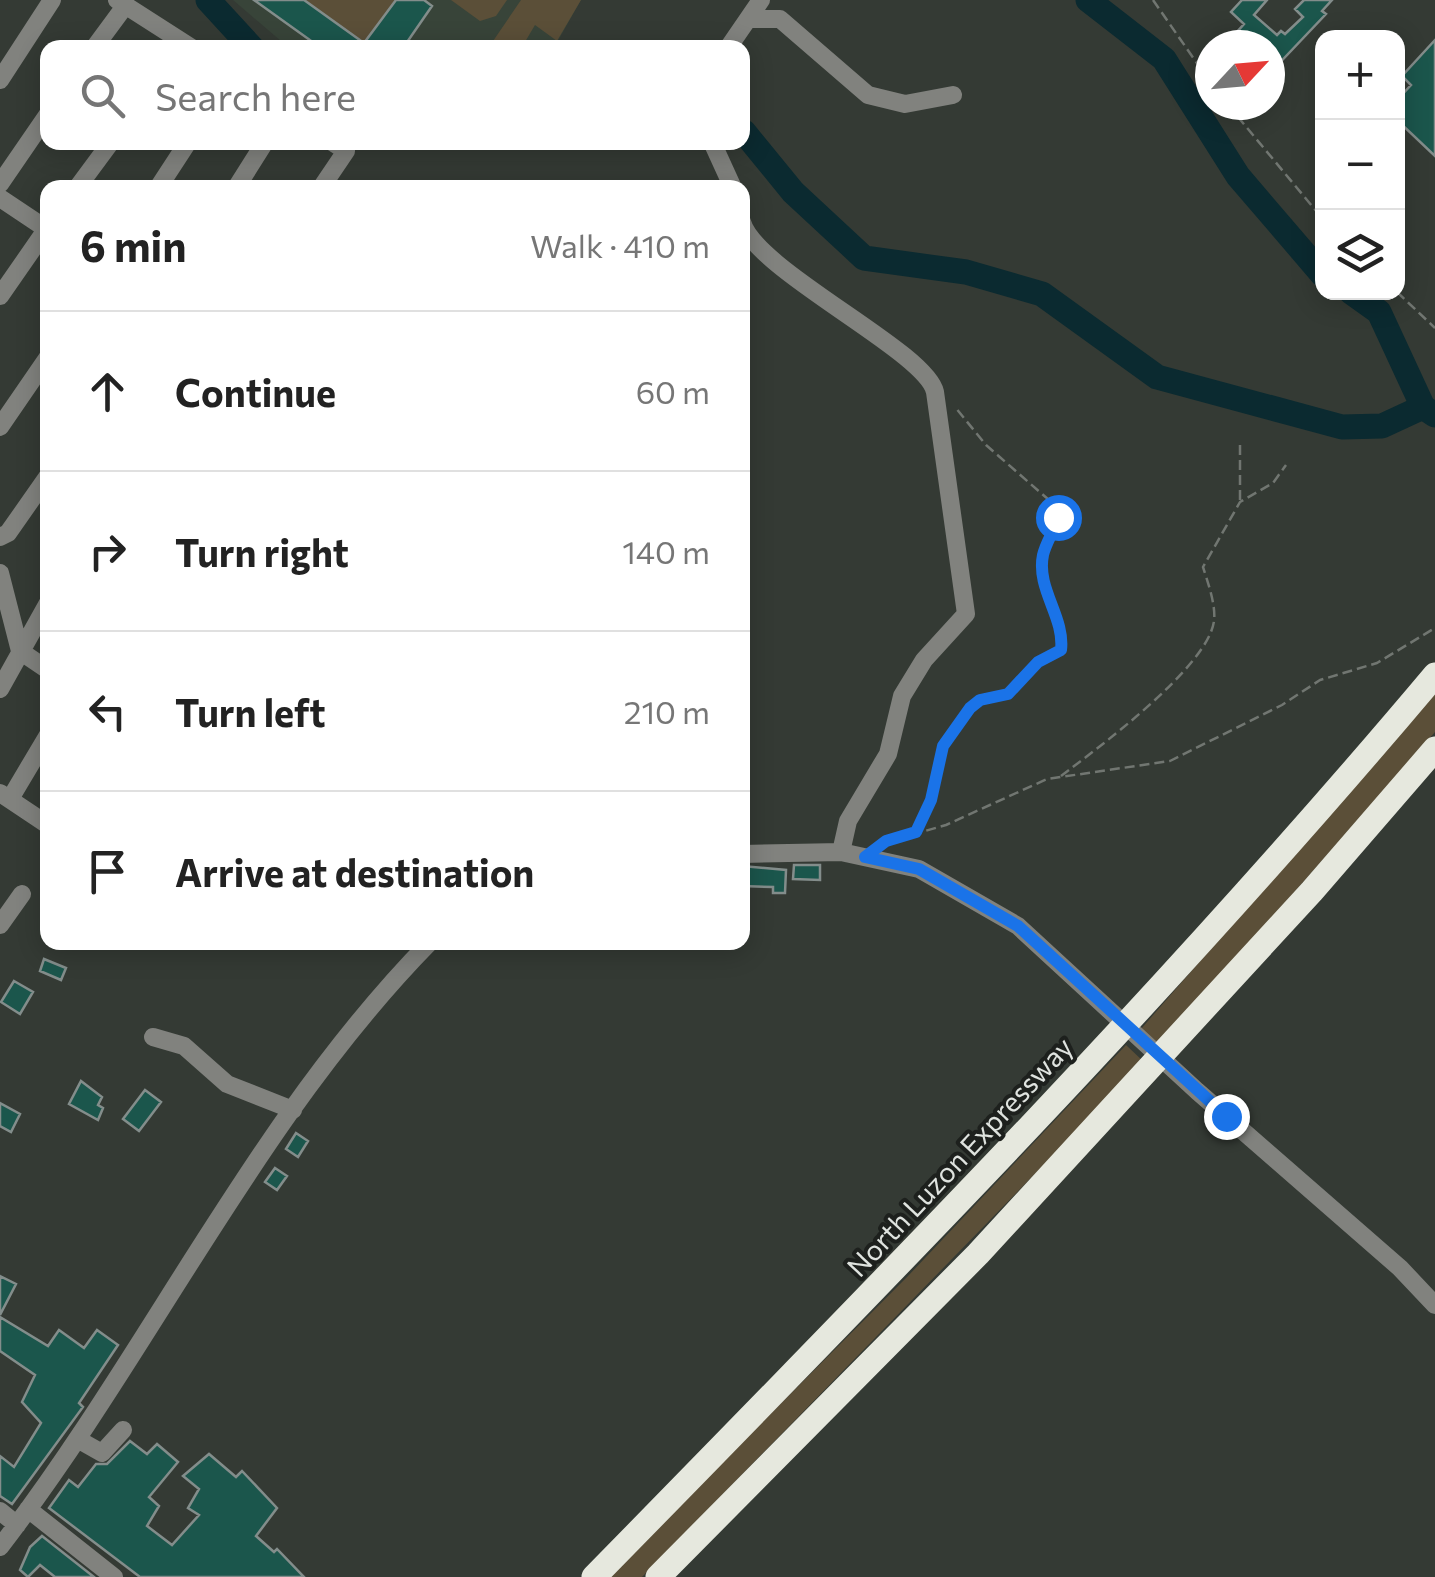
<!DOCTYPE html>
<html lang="en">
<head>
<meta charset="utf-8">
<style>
	:root { --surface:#fff; --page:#f6f6f6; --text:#222; --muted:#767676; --line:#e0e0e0 }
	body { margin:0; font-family:Commissioner,sans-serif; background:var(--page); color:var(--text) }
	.controls { position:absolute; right:30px; top:30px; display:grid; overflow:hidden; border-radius:20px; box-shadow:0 5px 25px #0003 }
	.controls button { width:90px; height:90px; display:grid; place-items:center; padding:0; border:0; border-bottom:2px solid var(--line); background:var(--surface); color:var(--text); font:50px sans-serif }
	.compass { position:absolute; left:1195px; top:30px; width:90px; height:90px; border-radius:50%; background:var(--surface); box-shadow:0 5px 25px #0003; rotate:64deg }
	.stop { position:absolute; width:30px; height:30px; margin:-22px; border:8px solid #1a73e8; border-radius:50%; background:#fff }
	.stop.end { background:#1a73e8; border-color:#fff; box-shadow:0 2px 10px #0008 }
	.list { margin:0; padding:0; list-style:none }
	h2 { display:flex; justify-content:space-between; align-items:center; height:130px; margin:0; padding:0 40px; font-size:42px }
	h2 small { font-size:32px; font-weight:400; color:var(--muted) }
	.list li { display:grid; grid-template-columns:65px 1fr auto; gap:30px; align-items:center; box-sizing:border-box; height:160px; padding:0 40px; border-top:2px solid var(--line) }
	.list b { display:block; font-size:38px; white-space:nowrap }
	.list em { font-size:32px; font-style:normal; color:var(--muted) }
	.icon { flex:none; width:55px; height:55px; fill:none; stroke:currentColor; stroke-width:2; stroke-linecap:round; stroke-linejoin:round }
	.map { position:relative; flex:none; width:1435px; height:1577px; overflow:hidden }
	.search { position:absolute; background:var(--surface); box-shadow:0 5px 25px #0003; left:40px; top:40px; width:710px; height:110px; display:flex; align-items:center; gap:25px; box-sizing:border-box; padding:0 35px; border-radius:20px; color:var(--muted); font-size:38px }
	.panel { position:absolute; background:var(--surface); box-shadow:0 5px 25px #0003; left:40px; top:180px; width:710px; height:770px; border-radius:20px }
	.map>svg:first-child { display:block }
	.built { fill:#384439 }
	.grass { fill:#5b4f38 }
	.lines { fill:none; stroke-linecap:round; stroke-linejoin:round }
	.river { stroke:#0b2a30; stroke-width:25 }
	.building { fill:#1b564c; stroke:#838d8b; stroke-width:2.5 }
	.path { stroke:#717671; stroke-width:2.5; stroke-dasharray:10 5; stroke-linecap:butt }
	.minor { stroke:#81827e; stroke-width:18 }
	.highway { stroke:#e6e8de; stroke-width:25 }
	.route { stroke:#1a73e8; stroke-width:12 }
	.labels { text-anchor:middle; stroke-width:8; stroke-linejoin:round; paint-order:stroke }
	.street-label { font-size:28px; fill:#dfe3df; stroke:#1d201d }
</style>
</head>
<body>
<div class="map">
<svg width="1435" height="1577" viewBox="0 0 1435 1577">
	<rect width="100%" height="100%" fill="#343a34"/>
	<path class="built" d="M233,0H581L554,48L288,47Z"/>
	<path class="grass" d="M304,0H396L364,43Z
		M451,0H507L496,16L480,21Z
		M521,0H581L557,41L535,25L522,47L491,44Z
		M1435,691V732L1159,1046L1141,1029Z
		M1126,1045L1144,1062L642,1577H608L908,1276Z"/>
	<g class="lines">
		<path class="river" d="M208,0L252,48
			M1088,0L1164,59L1238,176L1322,274
			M744,132L793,192L864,258L966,272L1042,294L1157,377L1342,427L1382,426L1423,407
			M1351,292L1379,312L1423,407L1435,415"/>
	</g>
	<path class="building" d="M254,0H304L364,43L396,0H424L432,6L403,48H321Z
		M1242,0H1267L1254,15L1277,35L1281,31L1285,34L1303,17L1295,9L1304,0H1332L1322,11L1326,14L1270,73V45H1250L1236,33L1244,24L1231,12Z
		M1435,40V156L1398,121V99L1411,85L1402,76Z
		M794,865H820V880L793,879Z
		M742,866L786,870L785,893H773V887L742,886Z
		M44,959L66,968L61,980L40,971Z
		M14,981L33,992L20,1014L1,1002Z
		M81,1081L102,1097L98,1105L103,1108L98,1120L69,1104Z
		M145,1090L161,1102L139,1131L123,1119Z
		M0,1103L20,1114L11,1132L0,1126Z
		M296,1133L308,1141L298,1157L286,1149Z
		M275,1168L287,1176L277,1190L265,1182Z
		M0,1276L16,1284L0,1315Z
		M0,1317L48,1346L59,1330L84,1348L97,1330L118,1345L79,1403L83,1407L12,1504L0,1496V1456L14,1467L41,1423L22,1402L35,1375L0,1351Z
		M130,1441L147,1454L157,1444L178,1462L149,1497L159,1506L147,1526L172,1545L199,1515L188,1508L199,1489L183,1476L209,1454L236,1477L242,1471L277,1508L256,1536L274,1552L277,1549L304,1577H140L49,1508L69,1480L78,1487L96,1464H107Z
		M42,1536L94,1577H55L40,1565L28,1577L20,1570L30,1547Z"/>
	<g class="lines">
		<path class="path" d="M1153,0L1210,82
			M1228,105L1322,218
			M1397,292L1435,328
			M1240,445V500
			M1061,776C1098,748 1208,667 1214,621C1216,605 1208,583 1203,567L1240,502L1273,483L1286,465
			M916,832C928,800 948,716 980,701C990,696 1000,700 1009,693C1028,679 1035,663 1057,654L1063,645C1060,618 1043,595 1042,567C1042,545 1061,529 1057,507L986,445L955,407
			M883,843L946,825L1047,779L1170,761L1282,705L1320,680L1377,663L1435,628"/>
		<path class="minor" d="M117,0L192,48
			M750,19H780L868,95L905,104L953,95
			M94,48L125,6
			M728,48L761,0
			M0,80L52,0
			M712,142L733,188
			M0,184L48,114
			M77,188L111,142
			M158,188L188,142
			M236,188L265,142
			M321,188L346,151L332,142
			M0,198L48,230
			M742,222C756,271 926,351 935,392L966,614L924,660L902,696L888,754L848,821L841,852
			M0,296L48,227
			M0,427L48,357
			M0,537L8,533L48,476
			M0,573L20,651L48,670
			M0,689L48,603
			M0,793L48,825
			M10,799L48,735
			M742,854L841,852L919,869L1018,926L1197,1091L1400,1268L1435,1305
			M0,925L22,894
			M153,1037L184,1046L227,1084L293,1110
			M79,1440L102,1453L123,1430
			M28,1509L114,1577
			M0,1511L17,1525
			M0,1547C151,1351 256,1119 430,942"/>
		<path class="highway" d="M594,1577C882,1283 1170,990 1435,675
			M658,1577L978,1254L1312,891L1435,749"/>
	</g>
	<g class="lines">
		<path class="route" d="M1058,517C1055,530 1046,542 1043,555C1036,589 1065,617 1061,650L1038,662L1008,694L980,700L970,708L943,746L931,800L916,832L886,841L865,857L919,869L1018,926L1226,1116"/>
	</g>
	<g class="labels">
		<g class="street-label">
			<text transform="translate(960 1157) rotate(-47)" y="10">North Luzon Expressway</text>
		</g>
	</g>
</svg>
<div class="controls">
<button>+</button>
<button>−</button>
<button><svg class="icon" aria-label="layers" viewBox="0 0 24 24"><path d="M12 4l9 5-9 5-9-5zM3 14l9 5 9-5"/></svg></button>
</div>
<svg class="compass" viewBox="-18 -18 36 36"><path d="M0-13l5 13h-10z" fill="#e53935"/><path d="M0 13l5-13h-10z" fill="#767676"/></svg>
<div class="stop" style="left:1058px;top:517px"></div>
<div class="stop end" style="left:1226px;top:1116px"></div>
<div class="search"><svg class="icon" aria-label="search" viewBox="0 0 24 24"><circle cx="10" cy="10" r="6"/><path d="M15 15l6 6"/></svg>Search here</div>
<section class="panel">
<h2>6 min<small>Walk · 410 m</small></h2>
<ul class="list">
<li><svg class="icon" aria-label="ahead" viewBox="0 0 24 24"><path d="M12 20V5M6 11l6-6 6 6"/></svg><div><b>Continue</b></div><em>60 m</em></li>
<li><svg class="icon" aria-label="right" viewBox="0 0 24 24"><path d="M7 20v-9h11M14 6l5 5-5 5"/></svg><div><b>Turn right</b></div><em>140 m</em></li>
<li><svg class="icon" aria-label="left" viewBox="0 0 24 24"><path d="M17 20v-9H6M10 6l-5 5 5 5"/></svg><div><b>Turn left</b></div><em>210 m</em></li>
<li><svg class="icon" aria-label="arrive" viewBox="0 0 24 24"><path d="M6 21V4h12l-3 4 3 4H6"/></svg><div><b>Arrive at destination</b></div></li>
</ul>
</section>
</div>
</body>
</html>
